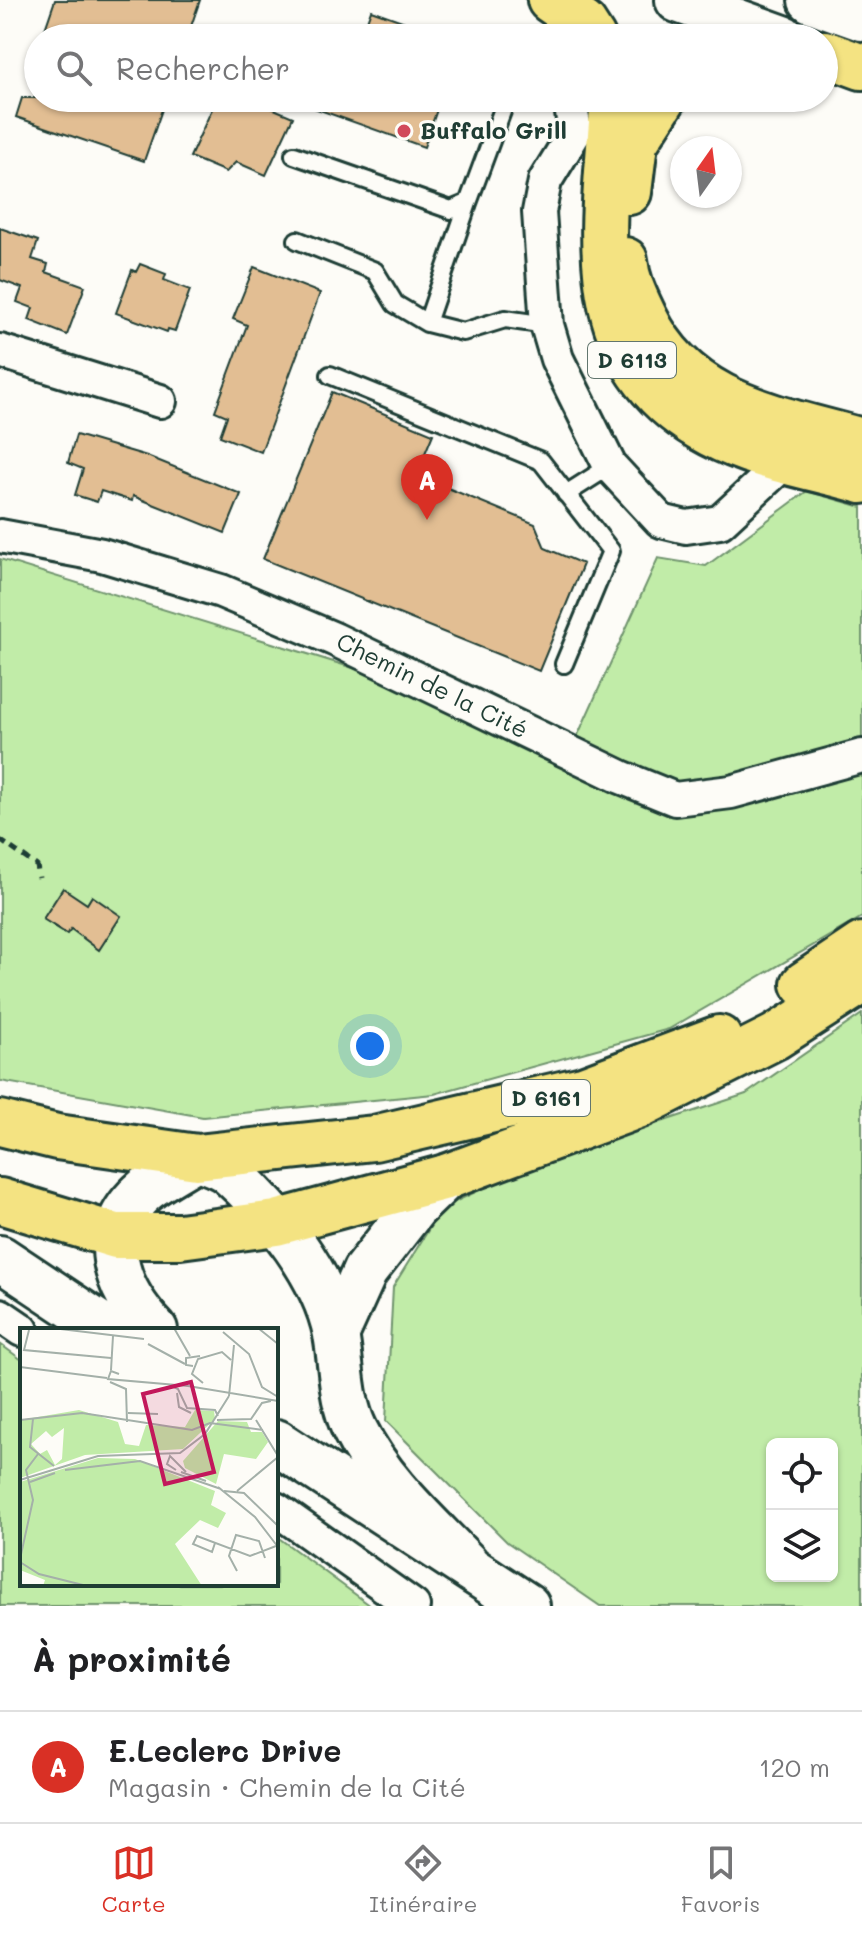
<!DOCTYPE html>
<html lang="fr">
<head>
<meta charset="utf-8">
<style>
	:root { --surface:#fff; --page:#f6f6f6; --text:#202124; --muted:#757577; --line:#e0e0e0; --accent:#d93025 }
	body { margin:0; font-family:Mali,sans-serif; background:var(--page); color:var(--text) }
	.controls { position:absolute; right:24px; bottom:24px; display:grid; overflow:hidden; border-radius:12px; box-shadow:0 2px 6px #0004 }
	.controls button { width:72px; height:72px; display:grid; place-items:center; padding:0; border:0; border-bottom:2px solid var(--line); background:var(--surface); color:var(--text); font:40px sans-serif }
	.compass { position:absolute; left:670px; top:136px; width:72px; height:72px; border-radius:50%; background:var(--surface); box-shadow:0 2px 6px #0004; rotate:14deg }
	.you { position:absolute; left:370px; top:1046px; width:28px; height:28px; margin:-20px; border:6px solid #fff; border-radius:50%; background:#1a73e8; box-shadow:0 0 0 12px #1a73e833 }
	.badge { display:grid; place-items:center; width:52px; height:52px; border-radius:50%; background:var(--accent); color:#fff; font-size:26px; font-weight:700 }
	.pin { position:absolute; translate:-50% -66px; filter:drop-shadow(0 2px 4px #0008) }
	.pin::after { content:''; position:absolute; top:42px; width:28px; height:24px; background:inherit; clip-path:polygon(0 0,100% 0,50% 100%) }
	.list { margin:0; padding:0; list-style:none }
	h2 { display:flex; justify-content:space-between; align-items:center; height:104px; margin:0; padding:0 32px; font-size:34px }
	h2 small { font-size:26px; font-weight:400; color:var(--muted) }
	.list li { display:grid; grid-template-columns:52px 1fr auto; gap:24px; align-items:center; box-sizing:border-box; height:112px; padding:0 32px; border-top:2px solid var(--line) }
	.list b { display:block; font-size:30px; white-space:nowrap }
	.list p { margin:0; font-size:26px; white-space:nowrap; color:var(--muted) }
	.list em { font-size:26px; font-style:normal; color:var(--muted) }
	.icon { flex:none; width:44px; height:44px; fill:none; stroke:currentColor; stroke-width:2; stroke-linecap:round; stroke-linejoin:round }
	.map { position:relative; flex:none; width:862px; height:1606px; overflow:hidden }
	.search { position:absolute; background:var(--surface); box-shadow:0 2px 6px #0004; left:24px; right:24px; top:24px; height:88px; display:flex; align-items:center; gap:20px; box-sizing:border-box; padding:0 28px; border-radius:44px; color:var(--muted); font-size:30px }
	.sheet { height:216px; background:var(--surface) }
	nav { display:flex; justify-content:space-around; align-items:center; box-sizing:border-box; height:112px; border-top:2px solid var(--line); background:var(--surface); font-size:22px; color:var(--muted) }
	nav a { display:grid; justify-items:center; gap:4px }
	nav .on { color:var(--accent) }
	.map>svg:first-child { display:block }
	.green { fill:#c1eca8; stroke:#70946e; stroke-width:2; fill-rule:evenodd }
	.building { fill:#e2be93; stroke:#1f3d34; stroke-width:2 }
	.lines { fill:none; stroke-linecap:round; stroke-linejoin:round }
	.lane-casing { stroke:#1f3d34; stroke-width:22 }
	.street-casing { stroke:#1f3d34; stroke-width:38 }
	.secondary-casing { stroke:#1f3d34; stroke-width:50 }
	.primary-casing { stroke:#1f3d34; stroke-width:50 }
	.highway-casing { stroke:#1f3d34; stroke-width:50 }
	.path { stroke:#1f3d34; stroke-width:5; stroke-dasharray:8 6; stroke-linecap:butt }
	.lane { stroke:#fdfcf7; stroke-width:16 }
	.street { stroke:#fdfcf7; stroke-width:32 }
	.secondary { stroke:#fdfcf7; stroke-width:44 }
	.primary { stroke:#f4e382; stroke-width:44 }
	.highway { stroke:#f4e382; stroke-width:44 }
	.poi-dot { fill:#d1495b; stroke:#fdfcf7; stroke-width:3 }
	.labels { text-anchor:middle; stroke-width:6; stroke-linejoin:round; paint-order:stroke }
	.shield { fill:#fdfcf7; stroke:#62766e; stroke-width:2 }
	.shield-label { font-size:22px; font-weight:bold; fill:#1f3d34 }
	.poi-label { font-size:24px; font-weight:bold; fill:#1f3d34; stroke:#fdfcf7; text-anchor:start }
	.street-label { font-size:24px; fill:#1f3d34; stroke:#fdfcf7 }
	.inset-road { fill:none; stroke:#a4b0a9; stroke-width:2 }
	.view { fill:#c2185b; fill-opacity:0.15; stroke:#c2185b; stroke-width:4 }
	.inset-edge { fill:none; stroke:#1f3d34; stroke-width:4 }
</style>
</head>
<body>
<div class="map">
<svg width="862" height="1606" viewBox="0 0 862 1606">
	<rect width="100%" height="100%" fill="#fdfcf7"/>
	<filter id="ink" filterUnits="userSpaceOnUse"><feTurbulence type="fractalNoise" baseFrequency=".0125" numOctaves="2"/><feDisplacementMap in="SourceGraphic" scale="16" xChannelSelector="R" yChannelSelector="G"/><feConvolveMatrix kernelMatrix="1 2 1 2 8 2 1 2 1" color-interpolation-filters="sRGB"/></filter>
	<g filter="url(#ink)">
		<path class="green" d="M807,491L862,507V917L669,1029L434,1094L203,1117L0,1081V559L577,737L658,558L706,566Z
			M862,1014V1606H600L507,1542L386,1421L393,1287L442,1208L534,1164L746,1094ZM772,1444H832V1576H772Z
			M0,1344L22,1360V1584H276V1536L371,1606H0Z"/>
		<path class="building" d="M55,0H200L187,38H42Z
			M371,10L442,35L441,38H361Z
			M22,98H166L144,161L16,117Z
			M217,98H248L293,117L266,175L236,162L226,172L190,157Z
			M295,98H441L424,147L294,101Z
			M0,228L38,241L32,259L48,264L46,272L85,286L67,335L29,320L33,308L17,302L22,288L0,280Z
			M140,264L166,274L164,280L190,290L175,331L168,329L167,332L116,313L132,270L136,272Z
			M254,267L320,293L261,452L220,436L227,416L215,411L247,325L233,319Z
			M332,392L433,434L416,475L535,524L545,548L583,564L539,671L263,559Z
			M76,435L147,456L241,494L225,533L133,496L132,501L101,491L97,502L75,495L83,469L68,463Z
			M63,888L87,904L92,896L121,916L99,950L71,929L67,934L43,919Z"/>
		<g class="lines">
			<g class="lane-casing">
				<path id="lane" d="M557,98L572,113
					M294,155L451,210L468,203L507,98
					M297,240L375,271L395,304L427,323L463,332L505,319L547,325
					M427,323L468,203
					M330,375L541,461L611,551L564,664
					M566,494L610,466"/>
			</g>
			<g class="street-casing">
				<path id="street" d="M572,113L575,132L545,181L539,212L547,325L557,359L610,466L661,521L686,527L720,522L787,460L782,447
					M0,351L160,401
					M0,536L102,555L221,591L334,639L621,777L675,799L731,792L862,756
					M0,1315L22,1330
					M276,1509L413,1606"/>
			</g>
			<g class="secondary-casing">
				<path id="secondary" d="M678,0L783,38
					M811,0L862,18
					M0,1258L108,1330
					M155,1330C117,1290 93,1234 145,1190C160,1178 180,1168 197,1157C207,1162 221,1165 230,1173C274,1213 324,1274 336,1334C342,1366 340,1399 355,1430C381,1483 427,1523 467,1565
					M336,1335L365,1271L414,1208L446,1177
					M276,1442L527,1606"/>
			</g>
			<g class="primary-casing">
				<path id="primary" d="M550,0L584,24L593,38
					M613,98C604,225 575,362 711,434C756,458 813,467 862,481
					M629,192L635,143L664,98
					M625,260C627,282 636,299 645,318C687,406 778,417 862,441
					M804,984L862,945
					M0,1123L57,1137L197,1157L374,1138L583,1089L719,1038
					M0,1201L116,1236H180L276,1223L446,1177L640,1105L775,1037L862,981"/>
			</g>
			<g class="highway-casing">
				<path id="highway" d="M824,53L862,67"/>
			</g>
			<path class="path" d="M0,840L37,866L39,878"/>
			<use href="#lane" class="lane"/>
			<use href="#street" class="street"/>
			<use href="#secondary" class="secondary"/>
			<use href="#primary" class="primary"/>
			<use href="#highway" class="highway"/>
		</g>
	</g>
	<circle class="poi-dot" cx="404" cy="131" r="8"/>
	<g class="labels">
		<g class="shield">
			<rect x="588" y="342" width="88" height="36" rx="6"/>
			<rect x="502" y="1080" width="88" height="36" rx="6"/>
		</g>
		<g class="shield-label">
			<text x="632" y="368">D 6113</text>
			<text x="546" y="1106">D 6161</text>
		</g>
		<g class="poi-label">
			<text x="420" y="139">Buffalo Grill</text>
		</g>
		<g class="street-label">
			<text transform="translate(432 686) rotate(26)" y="8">Chemin de la Cité</text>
		</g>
	</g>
	<g transform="translate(20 1328)">
		<rect width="258" height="258" fill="#fdfcf7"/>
		<path d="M59,82L98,94L105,116L119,118L126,97L165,99L175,82L194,83L195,91L163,121L65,127L0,150V92ZM44,100L42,131L35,137L27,122L20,126L11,116L26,103L32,109ZM198,93L227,94L231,104H242L248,114L236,131L204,126L196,156L165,140L163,133ZM78,130L115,131L195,163L191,177L206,185L198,200L180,192L155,216L182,258H23L25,252L0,242V154Z" fill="#c1eca8" fill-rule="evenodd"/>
		<path class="inset-road" d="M32,0L124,11M154,0L170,28M238,0L258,16M9,2L4,22L91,30M203,4L229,26L242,59L258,69M128,16L165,36M173,38L166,37V30L180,28M0,39L87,50M91,42L93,8M99,46L91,43L88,51L168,58M90,54L106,61L107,94M183,55L172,46L178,31L202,24L211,32M149,57L158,61L167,80L195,82L198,88M168,58L258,73M157,65L159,79L171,85M209,68L214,17M108,85L138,86M13,91L10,119L34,138M0,92L62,85L172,102L190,95L243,102M197,92L231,91L242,75L251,73M236,92L258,128M45,142L120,133L201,161M156,142L147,136L150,128L166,144M161,144L186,153M0,152L78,128L160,125L185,106L209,68M10,154L35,145M198,159L235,189L258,219M204,163L224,165L258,198M217,163L258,129M195,215L192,224L173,216L177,208L230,228L256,218M0,231L13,172L6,142L18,126M0,234L19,246L67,258M217,243L209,228L216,207L239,213L245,230"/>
		<path class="view" d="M171,54L194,144L145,156L123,66Z"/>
		<rect width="258" height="258" class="inset-edge"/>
	</g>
</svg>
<div class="controls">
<button><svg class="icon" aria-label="locate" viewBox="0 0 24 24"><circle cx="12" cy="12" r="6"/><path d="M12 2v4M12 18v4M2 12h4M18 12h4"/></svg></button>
<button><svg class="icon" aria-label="layers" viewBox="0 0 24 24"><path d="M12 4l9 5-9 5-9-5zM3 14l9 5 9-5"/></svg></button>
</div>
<svg class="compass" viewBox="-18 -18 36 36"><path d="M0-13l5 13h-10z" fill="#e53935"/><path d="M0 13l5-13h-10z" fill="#757577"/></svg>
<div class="you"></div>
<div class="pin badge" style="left:427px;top:520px">A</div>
<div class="search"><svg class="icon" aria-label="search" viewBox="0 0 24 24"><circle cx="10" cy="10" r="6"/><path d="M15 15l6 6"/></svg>Rechercher</div>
</div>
<section class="sheet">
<h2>À proximité<small></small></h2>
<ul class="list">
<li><span class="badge">A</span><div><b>E.Leclerc Drive</b><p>Magasin · Chemin de la Cité</p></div><em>120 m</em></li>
</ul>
</section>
<nav>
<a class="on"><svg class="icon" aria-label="map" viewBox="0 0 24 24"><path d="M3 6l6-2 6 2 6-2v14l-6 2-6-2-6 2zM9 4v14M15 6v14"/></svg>Carte</a>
<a><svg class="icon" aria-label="directions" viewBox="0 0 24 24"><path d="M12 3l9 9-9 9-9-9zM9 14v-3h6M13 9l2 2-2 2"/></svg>Itinéraire</a>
<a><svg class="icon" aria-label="saved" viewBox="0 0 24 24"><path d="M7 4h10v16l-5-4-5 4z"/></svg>Favoris</a>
</nav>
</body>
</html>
